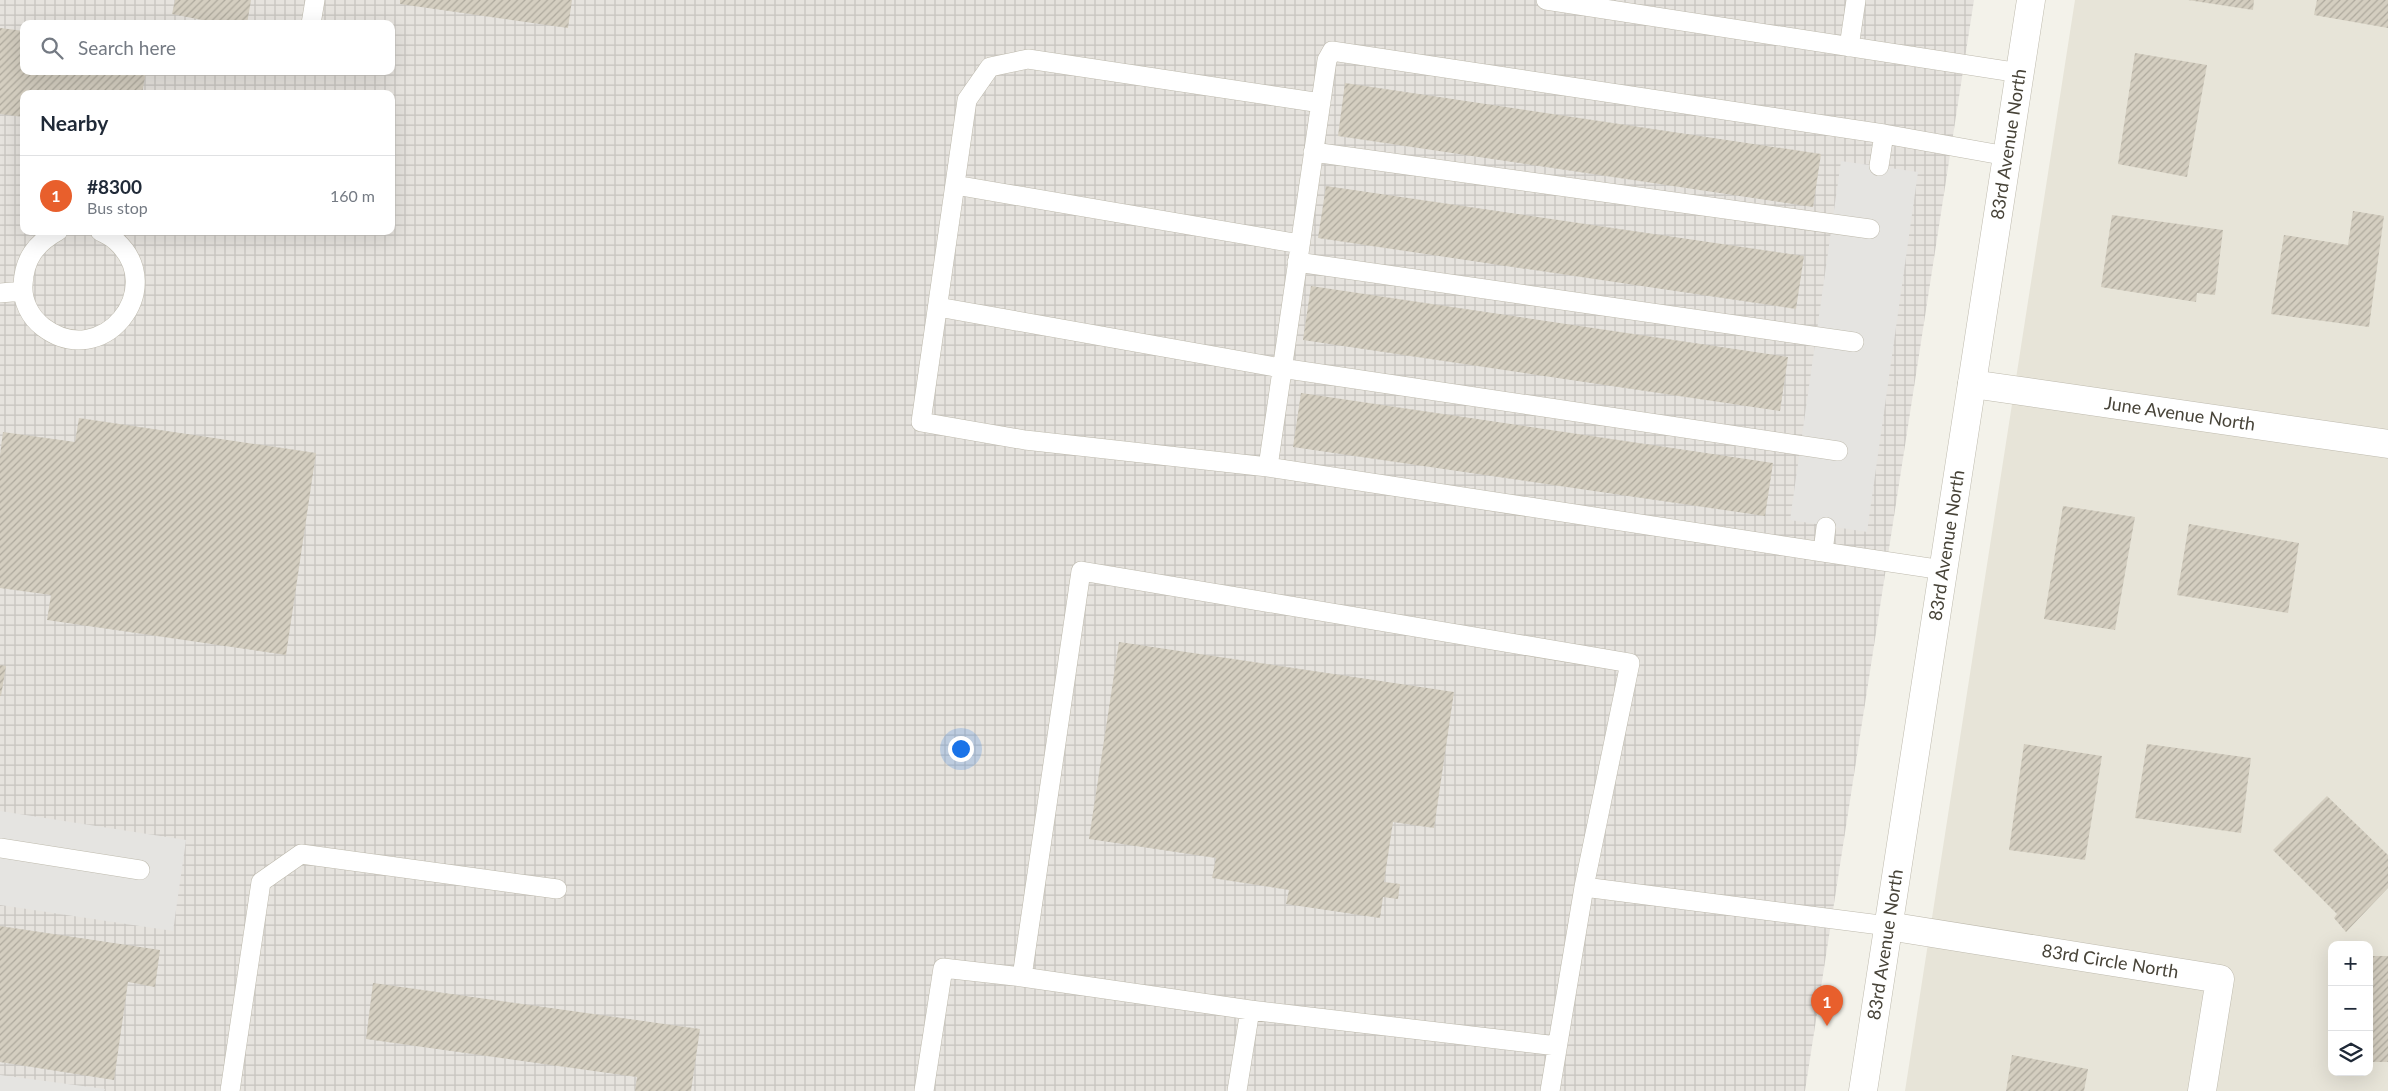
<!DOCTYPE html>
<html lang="en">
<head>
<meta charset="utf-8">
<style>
	:root { --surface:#fff; --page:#f2f2f3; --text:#1f2937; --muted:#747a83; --line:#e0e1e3; --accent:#e85f2c }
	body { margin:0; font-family:Lato,sans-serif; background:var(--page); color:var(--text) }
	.controls { position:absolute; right:15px; bottom:15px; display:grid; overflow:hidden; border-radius:10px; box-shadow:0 5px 20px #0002 }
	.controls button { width:45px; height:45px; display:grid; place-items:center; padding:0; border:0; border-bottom:1px solid var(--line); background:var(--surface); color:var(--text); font:25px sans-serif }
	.you { position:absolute; left:960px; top:748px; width:18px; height:18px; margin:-12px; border:4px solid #fff; border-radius:50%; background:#1a73e8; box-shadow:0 0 0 8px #1a73e833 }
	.badge { display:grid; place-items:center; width:32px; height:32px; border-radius:50%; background:var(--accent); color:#fff; font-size:16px; font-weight:700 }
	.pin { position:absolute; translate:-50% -41px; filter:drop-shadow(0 1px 2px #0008) }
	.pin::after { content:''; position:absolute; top:26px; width:18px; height:15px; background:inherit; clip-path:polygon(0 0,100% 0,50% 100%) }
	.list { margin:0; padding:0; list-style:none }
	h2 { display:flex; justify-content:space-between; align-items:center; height:65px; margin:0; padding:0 20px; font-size:21px }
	h2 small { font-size:16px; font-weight:400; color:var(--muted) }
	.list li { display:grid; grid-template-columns:32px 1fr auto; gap:15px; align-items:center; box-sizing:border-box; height:80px; padding:0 20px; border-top:1px solid var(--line) }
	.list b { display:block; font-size:19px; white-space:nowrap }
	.list p { margin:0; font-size:16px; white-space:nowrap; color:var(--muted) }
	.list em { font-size:16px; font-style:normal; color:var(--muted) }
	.icon { flex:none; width:28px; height:28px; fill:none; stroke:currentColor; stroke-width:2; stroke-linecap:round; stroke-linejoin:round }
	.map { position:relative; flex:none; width:2388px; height:1091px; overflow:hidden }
	.search { position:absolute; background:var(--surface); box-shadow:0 5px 20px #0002; left:20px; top:20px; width:375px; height:55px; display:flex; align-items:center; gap:12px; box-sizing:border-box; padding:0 18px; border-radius:10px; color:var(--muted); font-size:19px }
	.panel { position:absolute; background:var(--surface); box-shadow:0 5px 20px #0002; left:20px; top:90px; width:375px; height:145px; border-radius:10px }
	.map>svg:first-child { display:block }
	.residential { fill:#e7e4d8; fill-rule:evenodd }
	.industrial { fill:url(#industrial-grid); fill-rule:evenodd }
	.parking { fill:#e5e4e1 }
	.building { fill:url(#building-hatch) }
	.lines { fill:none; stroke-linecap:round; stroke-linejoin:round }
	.lane-casing { stroke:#bebaad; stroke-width:20 }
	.street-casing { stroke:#bebaad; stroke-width:29 }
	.lane { stroke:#fff; stroke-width:19 }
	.street { stroke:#fff; stroke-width:28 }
	.labels { text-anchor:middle; stroke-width:4; stroke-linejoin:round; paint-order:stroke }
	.street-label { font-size:18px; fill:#474338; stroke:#fff }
</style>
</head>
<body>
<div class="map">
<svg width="2388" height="1091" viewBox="0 0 2388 1091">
	<defs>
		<pattern id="industrial-grid" width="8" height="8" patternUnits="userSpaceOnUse" patternTransform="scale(1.25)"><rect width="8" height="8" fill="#e6e3de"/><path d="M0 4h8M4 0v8" fill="none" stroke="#c7c4bf"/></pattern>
		<pattern id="building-hatch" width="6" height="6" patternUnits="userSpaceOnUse" patternTransform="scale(1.25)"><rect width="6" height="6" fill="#d4cec0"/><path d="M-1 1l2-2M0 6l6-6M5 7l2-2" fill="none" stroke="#aea99d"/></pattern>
	</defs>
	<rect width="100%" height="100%" fill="#f3f2ea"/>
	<path class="residential" d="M2075,0H2388V1091H1905ZM2332,945H2369V1072H2332Z"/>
	<path class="industrial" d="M0,0H1974L1805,1091H0ZM24,24H391V71H24ZM24,94H391V231H24Z"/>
	<path class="parking" d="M1841,161L1918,172L1867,532L1790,520Z
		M0,811L186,840L173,931L0,905Z
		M0,1075L105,1089L104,1091H0Z"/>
	<path class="building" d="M175,0H251L247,24H222L172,14Z
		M400,0H572L568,28L400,4Z
		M2188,0H2254L2253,10Z
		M2317,0H2388V28L2314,15Z
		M0,28L24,31V71H146L142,94H24V117L0,114Z
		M2135,53L2207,65L2187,177L2118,164Z
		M1345,83L1821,154L1813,207L1338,136Z
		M1326,186L1804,256L1796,309L1318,238Z
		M2353,211L2384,216L2369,327L2271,314L2284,235L2348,245Z
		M2112,215L2223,230L2215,295L2197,293L2196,302L2101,287Z
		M1311,286L1788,357L1780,411L1303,340Z
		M1301,393L1773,463L1765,516L1293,447Z
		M79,418L316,453L286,655L47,620L51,595L0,588V455L3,432L75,442Z
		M2063,506L2135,517L2115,630L2044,619Z
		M2189,524L2299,543L2288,613L2177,595Z
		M1119,642L1454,692L1434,828L1393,822L1384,882L1400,884L1398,899L1383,897L1380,918L1286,904L1289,890L1212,878L1216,858L1089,839Z
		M0,665L6,666L1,696H0Z
		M2024,744L2102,756L2085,860L2009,850Z
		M2147,744L2251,758L2241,833L2135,818Z
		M2327,796L2388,855V888L2346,932L2334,918L2337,914L2273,850Z
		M0,926L160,950L155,987L128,982L114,1080L0,1062Z
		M2369,956H2388V1062H2369Z
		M373,983L700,1029L691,1091H635L637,1077L366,1039Z
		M2012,1055L2088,1069L2084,1091H2006Z"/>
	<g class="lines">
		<g class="lane-casing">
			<path id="lane" d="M1546,0L2020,73
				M311,24L315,0
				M1849,47L1856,0
				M1313,152L1870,229
				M1879,166L1884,134L2007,156
				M955,185L1300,244
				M58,231C36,243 24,259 23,285C22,301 30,317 43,327C102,372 169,289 116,241C112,237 105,234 100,231
				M1297,262L1854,342
				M0,293L23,291
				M938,307L1281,368L1838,451
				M1268,467L1025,440L921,422L967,100L990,67L1028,59L1321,103
				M1826,527L1823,552L1943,570
				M1823,552L1268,467L1327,60L1332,51L1884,134
				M0,848L140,870
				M1250,1010L1557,1046
				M230,1091L261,882L301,854L557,889
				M924,1091L943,968L1022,977
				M1237,1091L1250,1010L1022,977L1081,571L1630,663L1584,887L1888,926
				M1550,1091L1584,887"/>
		</g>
		<g class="street-casing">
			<g id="street">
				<path id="s1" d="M1972,384L2388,444"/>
				<path id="s2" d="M1888,926L2220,979L2202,1091"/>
				<path id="s3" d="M1863,1091L2031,0"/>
			</g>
		</g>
		<use href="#lane" class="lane"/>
		<use href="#street" class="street"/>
	</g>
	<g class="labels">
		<g class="street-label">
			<text dy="6" stroke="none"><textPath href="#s3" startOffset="958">83rd Avenue North</textPath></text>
			<text dy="6" stroke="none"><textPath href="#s1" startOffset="210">June Avenue North</textPath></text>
			<text dy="6" stroke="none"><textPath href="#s3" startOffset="552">83rd Avenue North</textPath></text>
			<text dy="6" stroke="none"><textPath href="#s3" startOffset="148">83rd Avenue North</textPath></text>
			<text dy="6" stroke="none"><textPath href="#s2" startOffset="225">83rd Circle North</textPath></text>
		</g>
	</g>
</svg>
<div class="controls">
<button>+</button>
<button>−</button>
<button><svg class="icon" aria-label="layers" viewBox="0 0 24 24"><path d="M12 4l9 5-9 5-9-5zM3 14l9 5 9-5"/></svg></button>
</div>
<div class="you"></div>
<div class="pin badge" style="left:1827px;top:1026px">1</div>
<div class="search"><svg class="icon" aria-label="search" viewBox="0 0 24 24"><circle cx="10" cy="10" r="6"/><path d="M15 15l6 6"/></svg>Search here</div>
<section class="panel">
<h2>Nearby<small></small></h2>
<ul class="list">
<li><span class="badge">1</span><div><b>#8300</b><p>Bus stop</p></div><em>160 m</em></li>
</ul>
</section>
</div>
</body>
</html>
